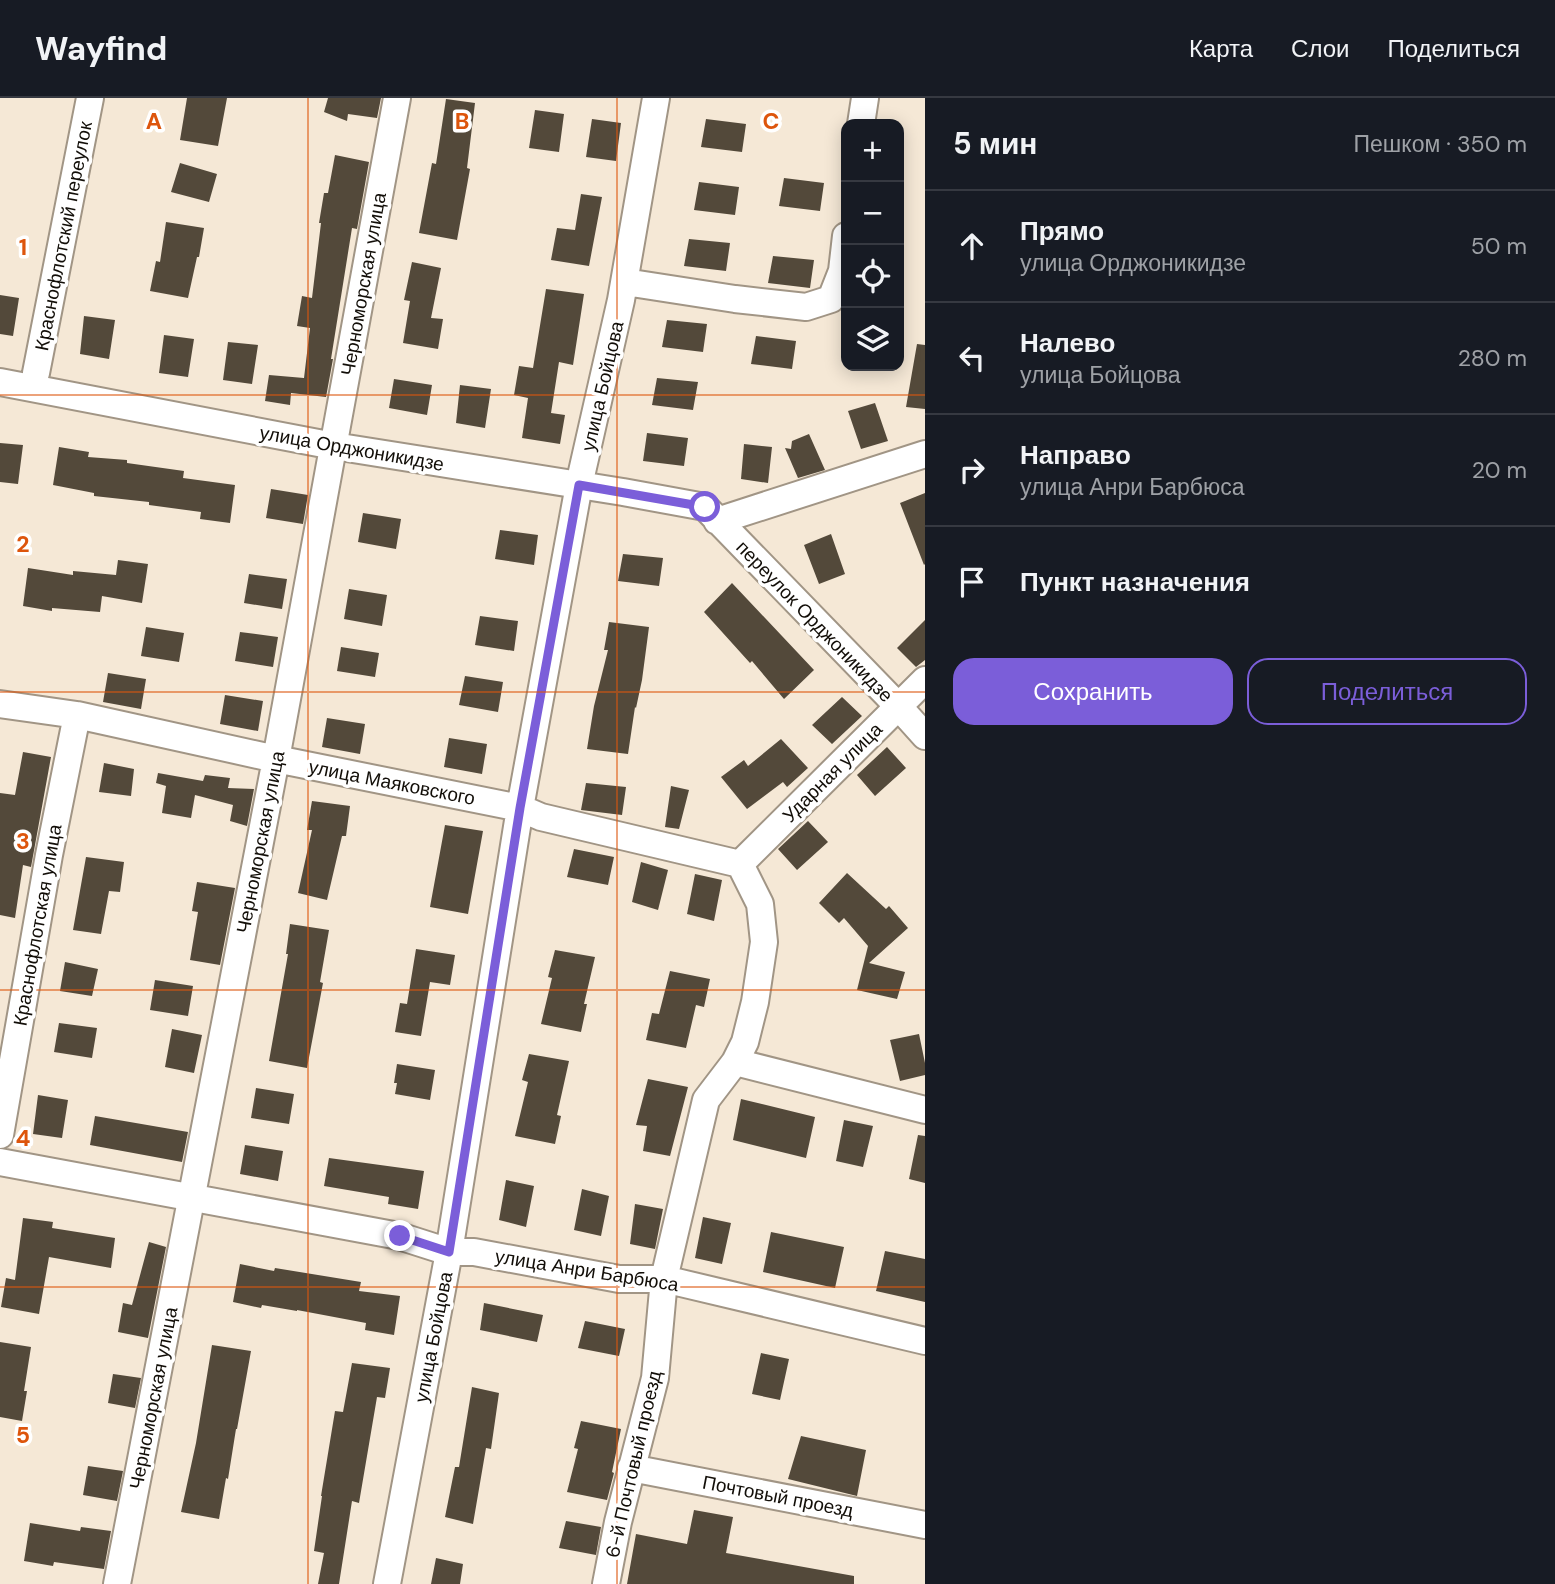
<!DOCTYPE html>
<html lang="ru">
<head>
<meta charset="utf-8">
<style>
	:root { --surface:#171b24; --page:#242831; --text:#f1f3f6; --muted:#9ea1a6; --line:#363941; --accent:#7b5ed9 }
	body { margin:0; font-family:"DM Sans",sans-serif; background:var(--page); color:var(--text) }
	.controls { position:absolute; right:21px; top:21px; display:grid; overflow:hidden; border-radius:14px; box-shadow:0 4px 18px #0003 }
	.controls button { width:63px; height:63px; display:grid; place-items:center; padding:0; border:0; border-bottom:2px solid var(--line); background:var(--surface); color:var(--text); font:35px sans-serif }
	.stop { position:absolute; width:21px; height:21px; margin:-16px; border:5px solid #7b5ed9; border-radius:50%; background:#fff }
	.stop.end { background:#7b5ed9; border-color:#fff; box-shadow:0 2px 7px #0008 }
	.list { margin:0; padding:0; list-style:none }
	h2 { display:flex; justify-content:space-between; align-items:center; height:91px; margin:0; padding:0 28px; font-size:30px }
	h2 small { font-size:23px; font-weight:400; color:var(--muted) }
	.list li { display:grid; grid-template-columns:46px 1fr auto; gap:21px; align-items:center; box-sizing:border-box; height:112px; padding:0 28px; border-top:2px solid var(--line) }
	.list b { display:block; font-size:26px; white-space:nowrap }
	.list p { margin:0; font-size:23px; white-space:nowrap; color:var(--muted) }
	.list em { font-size:23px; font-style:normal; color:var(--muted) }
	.actions { display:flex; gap:14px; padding:21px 28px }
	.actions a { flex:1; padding:16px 0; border:2px solid var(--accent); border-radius:21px; text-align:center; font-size:24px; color:var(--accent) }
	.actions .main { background:var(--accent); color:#fff }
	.icon { flex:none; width:38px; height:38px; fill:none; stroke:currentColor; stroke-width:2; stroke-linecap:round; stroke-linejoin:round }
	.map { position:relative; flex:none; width:925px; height:1486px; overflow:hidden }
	header { display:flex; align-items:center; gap:42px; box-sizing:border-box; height:98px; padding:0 35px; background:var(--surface); border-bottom:2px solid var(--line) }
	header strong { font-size:33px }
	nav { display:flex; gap:38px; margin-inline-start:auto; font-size:24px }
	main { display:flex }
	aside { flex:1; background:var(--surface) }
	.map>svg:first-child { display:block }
	.building { fill:#53493a }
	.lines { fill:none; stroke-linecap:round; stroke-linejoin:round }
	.minor-casing { stroke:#a19585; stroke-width:30 }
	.minor { stroke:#fff; stroke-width:26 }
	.route { stroke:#7b5ed9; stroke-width:9 }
	.grid { fill:none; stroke:#dd550c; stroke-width:2; stroke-opacity:0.55 }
	.labels { text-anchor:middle; stroke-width:7; stroke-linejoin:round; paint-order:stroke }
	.street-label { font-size:19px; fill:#120e08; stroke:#fff }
	.grid-label { font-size:23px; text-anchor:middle; font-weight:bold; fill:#dd550c; stroke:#fff; stroke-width:7; stroke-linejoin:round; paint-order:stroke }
</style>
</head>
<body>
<header>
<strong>Wayfind</strong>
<nav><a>Карта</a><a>Слои</a><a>Поделиться</a></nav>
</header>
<main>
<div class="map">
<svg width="925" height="1486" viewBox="0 0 925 1486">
	<rect width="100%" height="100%" fill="#f5e8d6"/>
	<path class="building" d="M187,0H227L218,48L180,42Z
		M328,0H381L377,20L348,16L347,23L324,14Z
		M446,1L475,5L467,70L470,71L457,142L419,135L432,65L436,66Z
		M535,12L564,16L559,54L529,50Z
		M592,21L621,25L616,63L586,59Z
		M706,21L746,26L742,54L701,49Z
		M335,57L369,64L357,131L352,130L331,261H333L326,299L291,295L290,307L265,303L269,277L304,280L310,230L297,228L302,198L312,200L321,125H319L324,95H328Z
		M180,65L217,76L209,104L171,94Z
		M784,80L824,85L820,113L779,108Z
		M699,84L739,89L735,117L694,112Z
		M581,96L602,99L589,168L551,162L557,130L575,132Z
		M166,124L204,130L199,159H197L188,200L150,193L156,163L160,164Z
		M689,141L730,145L726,173L684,168Z
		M773,158L814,162L810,190L768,185Z
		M412,164L441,170L431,220L443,221L438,251L403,245L410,203L404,202Z
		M546,191L584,196L573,267L559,264L551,315L565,317L560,346L522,340L528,300L514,297L519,268L533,270Z
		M0,197L19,200L13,238L0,236Z
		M84,218L115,222L109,261L80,256Z
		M667,222L707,226L703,254L662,249Z
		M164,237L194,241L188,279L159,275Z
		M756,238L796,243L792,271L751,266Z
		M228,244L258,247L252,286L223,282Z
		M917,246L925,247V311L906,309Z
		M657,280L698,284L693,312L652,307Z
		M394,281L432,287L427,317L389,310Z
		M460,287L491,291L485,330L456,325Z
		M875,305L888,343L861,351L848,313Z
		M647,335L688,340L684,368L643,363Z
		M809,336L825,372L798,380L785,350L791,351L792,343Z
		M0,345L23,347L18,386L0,384Z
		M744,346L772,349L768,385L741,381Z
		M59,349L89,354L88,359L127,362V365L184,373L183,380L235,387L230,425L200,421L201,414L149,407V404L94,398V395L53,387Z
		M271,391L308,397L303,426L266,420Z
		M925,395V466L924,467L900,405Z
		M363,415L401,421L396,451L358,444Z
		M500,432L538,437L534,467L495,461Z
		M831,436L845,476L819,486L804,447Z
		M623,456L663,460L659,488L618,483Z
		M118,462L148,466L142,505L102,498L100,514L52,510V513L23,508L28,470L73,477V473L116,477Z
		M249,476L287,481L282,511L244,505Z
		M732,485L814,572L784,601L752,563L750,565L704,514Z
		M349,491L387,497L382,528L344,521Z
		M480,518L518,523L514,553L475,547Z
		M925,522V562L916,569L897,550Z
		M609,524L649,529L642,582L636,610L635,609L628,656L587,651L594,608L608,552H604Z
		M146,529L184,535L179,564L141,558Z
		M240,534L278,539L273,569L235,563Z
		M341,549L379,555L375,579L337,573Z
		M108,575L146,581L141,611L103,604Z
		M465,578L503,584L498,614L459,607Z
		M225,597L263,603L258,633L220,626Z
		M842,599L862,618L832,646L812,627Z
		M327,620L365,626L360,656L322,649Z
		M449,640L487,646L482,676L444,669Z
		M781,641L808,670L787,689L783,684L747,711L721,679L744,662L748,668Z
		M887,649L906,670L875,698L857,677Z
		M23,654L51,659L31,769L23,767L15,820L0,817V695L15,697Z
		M104,665L134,671L131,698L99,694Z
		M158,675L203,683L205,677L230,680L228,690L254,691L247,728L230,723L233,707L195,697L191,720L162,715L166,688L156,685Z
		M586,685L626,689L622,717L581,712Z
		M671,688L689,692L679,731L665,729Z
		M312,703L350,708L346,738H342L327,802L298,795L312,732H307Z
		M808,723L828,744L797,772L778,751Z
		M445,727L483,733L468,816L430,809Z
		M574,751L614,759L608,787L567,779Z
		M86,759L124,764L120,794L109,793L101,836L73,832Z
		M641,764L668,772L658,812L632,804Z
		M847,775L886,811L889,808L908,830L869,865L905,874L897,901L857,892L868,848L844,820L839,825L819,805Z
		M695,776L722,782L714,823L687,816Z
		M197,784L235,790L220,867L190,862L198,814L192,813Z
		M290,826L329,832L320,884L323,885L307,970L269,963L288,856H286Z
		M416,851L455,857L450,887L430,884L421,938L395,934L400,905L407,906Z
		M555,852L595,859L584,906H587L581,934L541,926L552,880L548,879Z
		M65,864L98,871L92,898L60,893Z
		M670,873L710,881L704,909L696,907L686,950L646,942L652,915L659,916Z
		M155,882L193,888L188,918L150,912Z
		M59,925L97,930L92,960L54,954Z
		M172,931L202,937L194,975L165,969Z
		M919,936L925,965V977L900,983L890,942Z
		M529,956L569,963L557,1017L561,1018L555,1046L515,1038L528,984L522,982Z
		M397,966L435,972L430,1002L395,996L397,985H394Z
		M648,981L688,989L670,1058L643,1053L647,1028L636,1027Z
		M256,990L294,996L289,1026L251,1020Z
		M38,997L68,1002L62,1040L33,1036Z
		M741,1001L815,1019L806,1060L733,1042Z
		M95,1018L188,1034L182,1064L90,1047Z
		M844,1022L873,1028L863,1069L836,1063Z
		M918,1037L925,1038V1085L909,1081Z
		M245,1047L283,1053L278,1083L240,1076Z
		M329,1060L424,1073L418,1111L388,1106L389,1099L324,1088Z
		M506,1082L534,1088L526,1129L499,1122Z
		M582,1091L609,1098L601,1138L574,1132Z
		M635,1106L663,1111L655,1151L630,1146Z
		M703,1119L731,1125L722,1166L695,1160Z
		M23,1120L53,1124L52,1130L115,1140L111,1170L49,1159L39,1216L1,1209L6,1180L15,1182Z
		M771,1134L844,1149L835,1190L763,1174Z
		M149,1144L166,1149L148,1240L118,1234L123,1205L132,1207Z
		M885,1153L925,1161V1204L876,1193Z
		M240,1166L274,1173L275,1170L361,1184L359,1193L400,1198L394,1237L365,1232L366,1225L297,1212V1213L262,1207L261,1210L233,1204Z
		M484,1205L543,1217L537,1244L480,1232Z
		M585,1223L625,1231L619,1258L578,1250Z
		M0,1244L31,1249L24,1293H27L22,1323L0,1319Z
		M212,1247L251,1253L237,1331H236L228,1381L226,1380L219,1421L181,1414L196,1345Z
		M761,1255L789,1261L780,1302L752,1296Z
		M352,1265L390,1270L385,1300L377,1299L359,1405L352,1403L339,1486H318L324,1455L314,1453L322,1398H321L335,1313L343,1314Z
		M113,1276L141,1280L135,1310L108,1305Z
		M472,1289L499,1295L491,1351L486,1350L473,1426L445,1419L455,1369H459Z
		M581,1323L621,1331L612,1374L614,1375L607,1402L567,1394L578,1351L574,1350Z
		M801,1338L866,1352L857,1398L788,1381Z
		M88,1368L123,1373L117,1403L83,1397Z
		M694,1412L733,1419L726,1455L854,1478V1486H627L636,1436L687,1446Z
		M566,1423L601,1429L596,1457L559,1450Z
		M30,1425L80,1433L81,1429L111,1433L104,1471L54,1464L53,1468L24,1463Z
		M436,1460L463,1466L460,1486H431Z"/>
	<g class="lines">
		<g class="minor-casing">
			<path id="minor" d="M861,26L865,0
				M625,184L735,201L806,209L831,201L842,173L846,138
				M36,275L90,0
				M0,284L334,348L623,394L705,409L898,608L925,638
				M717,423L925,356
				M0,606L77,617L276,661L520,710L541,719L740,766
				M740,766L925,582
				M735,964L925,1012
				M0,1037L49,757L77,617
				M0,1064L399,1138L449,1154H474L619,1181H664L925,1243
				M631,1370L925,1427
				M117,1486L276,661L397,0
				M387,1486L449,1154L520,710L579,387L621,202L656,0
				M606,1486L618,1424L655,1280L664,1181L706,1002L735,964L745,944L755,904L764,844L760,806L740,766"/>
		</g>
		<use href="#minor" class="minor"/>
	</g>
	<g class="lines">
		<path class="route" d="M400,1138L449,1154L520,710L579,387L705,409"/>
	</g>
	<path class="grid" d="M308,0V1486M617,0V1486M0,297H925M0,594H925M0,892H925M0,1189H925"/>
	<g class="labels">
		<g class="street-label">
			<text transform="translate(63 138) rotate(-79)" y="7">Краснофлотский переулок</text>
			<text transform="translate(363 186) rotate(-80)" y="7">Черноморская улица</text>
			<text transform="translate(602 288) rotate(-77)" y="7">улица Бойцова</text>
			<text transform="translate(352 350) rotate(10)" y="7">улица Орджоникидзе</text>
			<text transform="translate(815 523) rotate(46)" y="7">переулок Орджоникидзе</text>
			<text transform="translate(832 674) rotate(-45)" y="7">Ударная улица</text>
			<text transform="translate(392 684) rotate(11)" y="7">улица Маяковского</text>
			<text transform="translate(260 744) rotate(-79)" y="7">Черноморская улица</text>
			<text transform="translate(37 827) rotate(-80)" y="7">Краснофлотская улица</text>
			<text transform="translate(587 1172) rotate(9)" y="7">улица Анри Барбюса</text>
			<text transform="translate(433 1239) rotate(-79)" y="7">улица Бойцова</text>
			<text transform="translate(153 1300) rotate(-79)" y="7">Черноморская улица</text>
			<text transform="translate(633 1366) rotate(-77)" y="7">6-й Почтовый проезд</text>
			<text transform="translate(778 1398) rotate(11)" y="7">Почтовый проезд</text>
		</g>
	</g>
	<g class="grid-label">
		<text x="154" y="31">A</text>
		<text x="462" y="31">B</text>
		<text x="771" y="31">C</text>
		<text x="23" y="157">1</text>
		<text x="23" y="454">2</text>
		<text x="23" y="751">3</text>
		<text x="23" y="1048">4</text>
		<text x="23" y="1345">5</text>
	</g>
</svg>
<div class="controls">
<button>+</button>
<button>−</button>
<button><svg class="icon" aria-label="locate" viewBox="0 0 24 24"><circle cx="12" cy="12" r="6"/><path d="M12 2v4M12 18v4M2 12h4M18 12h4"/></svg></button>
<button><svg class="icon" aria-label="layers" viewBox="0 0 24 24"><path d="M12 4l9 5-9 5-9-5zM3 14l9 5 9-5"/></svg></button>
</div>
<div class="stop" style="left:705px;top:409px"></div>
<div class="stop end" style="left:400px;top:1138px"></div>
</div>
<aside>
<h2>5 мин<small>Пешком · 350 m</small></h2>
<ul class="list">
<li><svg class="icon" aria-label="ahead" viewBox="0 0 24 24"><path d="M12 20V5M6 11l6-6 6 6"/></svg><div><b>Прямо</b><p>улица Орджоникидзе</p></div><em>50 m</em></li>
<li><svg class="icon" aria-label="left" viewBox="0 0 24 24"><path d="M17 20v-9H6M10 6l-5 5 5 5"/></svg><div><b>Налево</b><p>улица Бойцова</p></div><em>280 m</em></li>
<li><svg class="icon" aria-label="right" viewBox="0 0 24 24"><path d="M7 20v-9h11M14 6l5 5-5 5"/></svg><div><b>Направо</b><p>улица Анри Барбюса</p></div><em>20 m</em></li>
<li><svg class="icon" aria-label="arrive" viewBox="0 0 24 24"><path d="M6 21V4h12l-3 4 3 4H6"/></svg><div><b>Пункт назначения</b></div></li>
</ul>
<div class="actions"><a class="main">Сохранить</a><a>Поделиться</a></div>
</aside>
</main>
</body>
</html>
